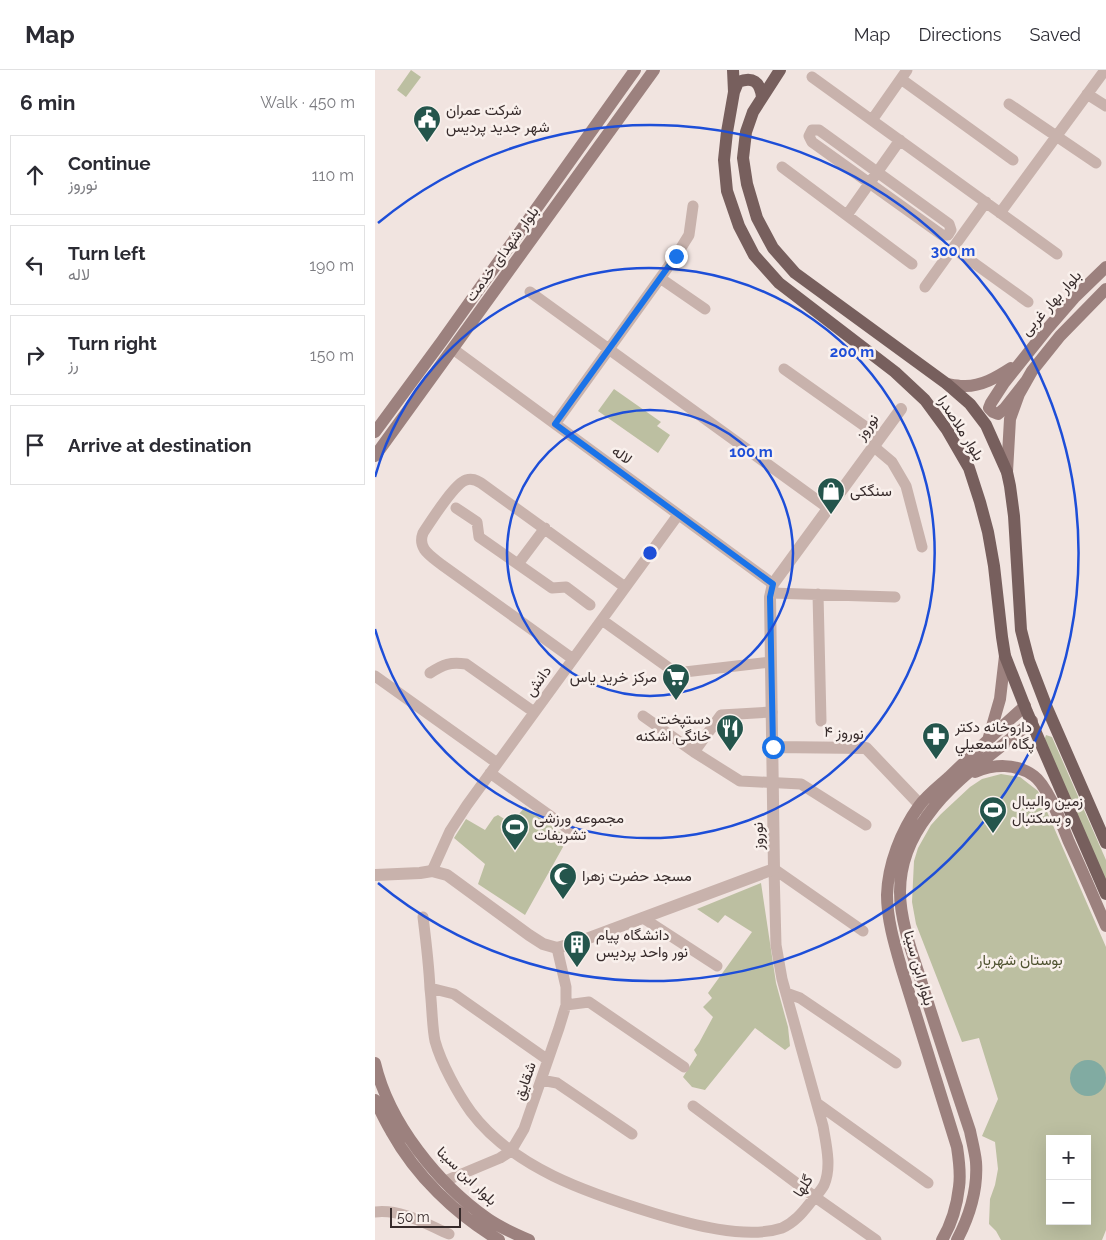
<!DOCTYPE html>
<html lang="en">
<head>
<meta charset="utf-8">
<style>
	:root { --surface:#fff; --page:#f2f2f3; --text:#2b2b33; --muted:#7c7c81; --line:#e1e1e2 }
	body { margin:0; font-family:Raleway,Vazirmatn,sans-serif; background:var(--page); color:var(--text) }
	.controls { position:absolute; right:15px; bottom:15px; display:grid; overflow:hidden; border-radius:0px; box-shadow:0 5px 20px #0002 }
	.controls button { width:45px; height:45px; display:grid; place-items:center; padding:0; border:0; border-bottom:1px solid var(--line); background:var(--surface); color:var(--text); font:25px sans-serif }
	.scale { position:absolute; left:15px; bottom:12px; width:71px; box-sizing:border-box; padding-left:5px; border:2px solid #372b2b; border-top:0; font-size:14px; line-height:18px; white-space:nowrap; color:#372b2b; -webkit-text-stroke:4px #f9f0ec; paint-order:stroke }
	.stop { position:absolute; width:15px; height:15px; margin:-11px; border:4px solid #1a73e8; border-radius:50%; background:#fff }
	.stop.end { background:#1a73e8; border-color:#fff; box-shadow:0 1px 5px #0008 }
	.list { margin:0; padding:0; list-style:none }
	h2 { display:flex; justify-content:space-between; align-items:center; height:65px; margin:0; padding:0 20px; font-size:21px }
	h2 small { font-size:16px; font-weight:400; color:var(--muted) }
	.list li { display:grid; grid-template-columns:32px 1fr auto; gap:15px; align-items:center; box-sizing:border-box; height:80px; margin:0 10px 10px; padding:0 10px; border:1px solid var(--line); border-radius:0px }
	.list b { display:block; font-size:19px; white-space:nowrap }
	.list p { margin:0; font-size:16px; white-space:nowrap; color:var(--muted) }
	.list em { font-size:16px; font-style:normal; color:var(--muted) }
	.icon { flex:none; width:28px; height:28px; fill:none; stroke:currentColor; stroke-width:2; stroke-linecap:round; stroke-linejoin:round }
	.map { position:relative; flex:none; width:731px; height:1170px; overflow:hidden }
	header { display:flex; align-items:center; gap:30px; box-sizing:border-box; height:70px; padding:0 25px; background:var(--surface); border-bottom:1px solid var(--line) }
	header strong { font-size:24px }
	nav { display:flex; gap:28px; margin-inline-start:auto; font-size:18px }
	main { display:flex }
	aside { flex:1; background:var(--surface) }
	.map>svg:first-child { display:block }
	.green { fill:#bcbfa1; fill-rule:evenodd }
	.water { fill:#81aba2 }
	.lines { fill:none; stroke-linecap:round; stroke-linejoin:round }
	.minor { stroke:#c8b2ac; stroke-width:11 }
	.tertiary { stroke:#c8b2ac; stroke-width:12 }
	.secondary { stroke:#9c817e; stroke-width:12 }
	.primary { stroke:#775f5d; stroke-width:12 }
	.route { stroke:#1a73e8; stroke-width:6 }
	.ring { fill:none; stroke:#1d4ed8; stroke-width:2.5 }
	.labels { text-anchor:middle; stroke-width:5; stroke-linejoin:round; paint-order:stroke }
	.poi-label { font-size:15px; fill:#372b2b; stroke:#f9f0ec; text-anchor:start }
	.street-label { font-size:15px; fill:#372b2b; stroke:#f9f0ec }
	.park-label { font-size:15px; fill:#4f5331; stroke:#f9f0ec }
	.centre { fill:#1d4ed8; stroke:#f9f0ec; stroke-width:2.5 }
	.ring-label { font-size:15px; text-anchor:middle; font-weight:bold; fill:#1d4ed8; stroke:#f9f0ec; stroke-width:5; stroke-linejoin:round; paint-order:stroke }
</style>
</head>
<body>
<header>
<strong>Map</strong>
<nav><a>Map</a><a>Directions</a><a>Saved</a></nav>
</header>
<main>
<aside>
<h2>6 min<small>Walk · 450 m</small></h2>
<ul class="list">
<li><svg class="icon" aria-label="ahead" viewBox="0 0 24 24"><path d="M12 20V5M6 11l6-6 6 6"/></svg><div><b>Continue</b><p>نوروز</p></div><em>110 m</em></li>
<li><svg class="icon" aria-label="left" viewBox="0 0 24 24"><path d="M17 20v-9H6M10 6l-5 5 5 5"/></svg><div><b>Turn left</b><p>لاله</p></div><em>190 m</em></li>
<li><svg class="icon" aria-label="right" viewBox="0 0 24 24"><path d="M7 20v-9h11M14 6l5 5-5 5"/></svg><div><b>Turn right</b><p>رز</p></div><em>150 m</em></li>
<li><svg class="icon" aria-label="arrive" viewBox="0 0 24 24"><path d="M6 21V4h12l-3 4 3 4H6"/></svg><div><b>Arrive at destination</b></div></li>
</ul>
</aside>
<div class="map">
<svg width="731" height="1170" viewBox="0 0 731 1170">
	<rect width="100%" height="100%" fill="#f1e4e0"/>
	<path class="green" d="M36,0L46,7L31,27L22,20Z
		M239,319L286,352L282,356L295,365L283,383L223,341Z
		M671,665L677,667L731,790V812L669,671Z
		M626,704L645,707L663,721L731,877V1160L727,1170H626L621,1161L614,1154L615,1129L620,1115L623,1099L620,1072L607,1066L623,1029L604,968L587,972L541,854L537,832L539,791L543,778L556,755L566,744L595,717L607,709ZM675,1069H712V1151H675Z
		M150,737L193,768L150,845L103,814L110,794L79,768L91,749L110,760L119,747L123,745L136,753Z
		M386,813L401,913L413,957L415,976L410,980L380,958L330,1020L317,1017L308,1007L322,985L319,980L324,973L338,947L328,937L337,928L333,923L377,862L350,845L343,853L322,839Z"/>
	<path class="water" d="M695 1008a18 18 0 1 1 36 0a18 18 0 1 1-36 0Z"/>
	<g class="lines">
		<path class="minor" d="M437,7L682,184
			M526,9L638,90
			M712,24L731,36
			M634,34L721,93
			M497,50L532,0
			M437,60H444L574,154L576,160L573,165H567L437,72L434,66Z
			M407,97L537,194
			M625,143L730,0
			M472,145L525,70
			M578,178L653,232
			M285,208L330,239
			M550,217L611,132
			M155,222L453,438
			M78,279L398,514
			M409,299L505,367
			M180,354L301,186L314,165L318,136
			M498,376L517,392L531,416L547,477
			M81,438L102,452L104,467L177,518L191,517L215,535
			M143,494L170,458
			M396,523L520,527
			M443,524L446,651
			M227,550L301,603L396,592
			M198,589L67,495C56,486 42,479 48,463C56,451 79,414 91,410C97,408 101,410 106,413L250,517
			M55,603C69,594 75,592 91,594L159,642
			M0,606L122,693
			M268,646L319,682L346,645L397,642
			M319,682L365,711L426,714L491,755
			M115,703L195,760
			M399,799L488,861
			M57,801L75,761L92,735L303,445
			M48,847C51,871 54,895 55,919C57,934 57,957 60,971C66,993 83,1024 96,1042C138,1098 213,1123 278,1143C314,1154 371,1170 407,1158C420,1152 427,1143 435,1133C439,1128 446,1121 449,1115C457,1097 451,1074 448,1056L407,909L401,875L399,799
			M268,848L342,896
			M55,918L79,924L173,990
			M411,923L425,928L521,993
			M191,935L214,932L309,997
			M166,1010L182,1013L257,1064
			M443,1034L553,1113
			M318,1036L440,1127L501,1170
			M70,1111L125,1088L136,1081L149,1059L184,958L191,935V917L182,878
			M0,1142C27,1139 51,1154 74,1164"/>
		<path class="tertiary" d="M398,677L491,678L552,742
			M0,805L45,803L57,801L72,805L154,865L168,874L182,878L203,872L399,799L395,527L398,514L526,339"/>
		<path class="secondary" d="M652,310L630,338L623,344L618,342L614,338L616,333L629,313L673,258L699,228L731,197
			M572,314C578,315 583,316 588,316C606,317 622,307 636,298
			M0,362L67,271L260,0
			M0,386L279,0
			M632,402L635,349L644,324L657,301L685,266L731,219
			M614,667L625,629L630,586
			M600,702C619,694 641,693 659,706C673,716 687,755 694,772C707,800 719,828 731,856
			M0,993C14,1053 63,1114 113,1149C126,1158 140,1164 154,1170
			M0,1030C5,1040 10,1051 16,1061C41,1106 80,1144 124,1170
			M567,1170C576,1155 582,1135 584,1117C586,1104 584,1090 582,1077L527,900C520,876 512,850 512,825C513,794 526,761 544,736C552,725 564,716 574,707C599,683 624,659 650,636
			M582,1170C595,1145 603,1120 601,1092C600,1082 597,1071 595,1061C579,1013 563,965 548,917C539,888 525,852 525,822C525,794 536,767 553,745C579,708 623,681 657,651"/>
		<path class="primary" d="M358,0L359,22L352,62L349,90L352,121L364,156L379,185L404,213L520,302L550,330L572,360L594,398L605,432L613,462L619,496L627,567L630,586L652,642L731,824
			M405,0L378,42L371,62L368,88L372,114L382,148L398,178L420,203L572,314L595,334L611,355L632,402L635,416L639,446L646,560L654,591L672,638L731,773
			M359,22L363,12C378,6 385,12 387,27"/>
	</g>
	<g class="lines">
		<path class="route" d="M301,186L180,354L398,514L395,527L398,677"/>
	</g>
	<g class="ring">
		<circle cx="275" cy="483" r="143"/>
		<path d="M0 407A285 285 0 1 1 0 559"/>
		<path d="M3 153A428 428 0 1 1 3 813"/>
	</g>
	<defs>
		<g id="civic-pin" transform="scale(1.4375)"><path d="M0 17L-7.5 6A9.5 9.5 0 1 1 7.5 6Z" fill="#24554c" stroke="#f9f0ec"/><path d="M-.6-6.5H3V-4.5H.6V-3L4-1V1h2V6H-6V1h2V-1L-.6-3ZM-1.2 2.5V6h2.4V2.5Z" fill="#fff"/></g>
		<g id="shop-pin" transform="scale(1.4375)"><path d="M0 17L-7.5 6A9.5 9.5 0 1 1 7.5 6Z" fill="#24554c" stroke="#f9f0ec"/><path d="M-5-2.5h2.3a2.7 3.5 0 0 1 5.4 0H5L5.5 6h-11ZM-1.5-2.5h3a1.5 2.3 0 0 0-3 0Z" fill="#fff"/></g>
		<g id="supermarket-pin" transform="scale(1.4375)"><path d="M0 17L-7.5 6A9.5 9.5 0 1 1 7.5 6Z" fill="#24554c" stroke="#f9f0ec"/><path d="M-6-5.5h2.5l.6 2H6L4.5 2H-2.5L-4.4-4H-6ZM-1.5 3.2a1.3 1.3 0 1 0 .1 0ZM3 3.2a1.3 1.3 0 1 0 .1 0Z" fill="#fff"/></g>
		<g id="restaurant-pin" transform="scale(1.4375)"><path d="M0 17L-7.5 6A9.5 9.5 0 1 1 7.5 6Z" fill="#24554c" stroke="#f9f0ec"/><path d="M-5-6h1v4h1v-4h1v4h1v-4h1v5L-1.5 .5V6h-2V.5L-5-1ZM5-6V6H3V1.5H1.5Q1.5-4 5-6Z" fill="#fff"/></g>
		<g id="pharmacy-pin" transform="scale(1.4375)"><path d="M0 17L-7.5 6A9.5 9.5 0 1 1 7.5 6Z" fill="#24554c" stroke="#f9f0ec"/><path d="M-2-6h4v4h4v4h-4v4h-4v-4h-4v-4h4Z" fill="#fff"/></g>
		<g id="stadium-pin" transform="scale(1.4375)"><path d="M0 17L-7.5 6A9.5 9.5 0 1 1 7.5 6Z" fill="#24554c" stroke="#f9f0ec"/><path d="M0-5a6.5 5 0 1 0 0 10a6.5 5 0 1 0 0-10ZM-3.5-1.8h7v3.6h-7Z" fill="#fff"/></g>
		<g id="mosque-pin" transform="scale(1.4375)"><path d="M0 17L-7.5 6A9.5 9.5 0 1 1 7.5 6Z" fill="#24554c" stroke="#f9f0ec"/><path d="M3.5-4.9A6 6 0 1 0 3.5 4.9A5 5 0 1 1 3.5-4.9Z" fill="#fff"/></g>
		<g id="building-pin" transform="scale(1.4375)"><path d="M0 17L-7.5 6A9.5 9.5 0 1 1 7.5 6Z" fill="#24554c" stroke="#f9f0ec"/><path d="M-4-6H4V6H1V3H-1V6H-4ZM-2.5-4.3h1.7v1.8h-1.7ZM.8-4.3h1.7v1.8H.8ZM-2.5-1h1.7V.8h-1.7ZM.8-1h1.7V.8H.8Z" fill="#fff"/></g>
	</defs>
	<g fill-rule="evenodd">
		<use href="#civic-pin" x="52" y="49"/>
		<use href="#shop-pin" x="456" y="421"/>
		<use href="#supermarket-pin" x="301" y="607"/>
		<use href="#restaurant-pin" x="355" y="658"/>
		<use href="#pharmacy-pin" x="561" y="666"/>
		<use href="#stadium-pin" x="618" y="740"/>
		<use href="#stadium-pin" x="140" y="757"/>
		<use href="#mosque-pin" x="188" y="806"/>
		<use href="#building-pin" x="202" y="874"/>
	</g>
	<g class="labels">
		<g class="poi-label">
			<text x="71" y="45">شرکت عمران<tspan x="71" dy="17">شهر جدید پردیس</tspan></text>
			<text x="475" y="426">سنگکی</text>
			<text x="282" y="612" text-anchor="end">مرکز خرید یاس</text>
			<text x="336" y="654" text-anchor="end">دستپخت<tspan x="336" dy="17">خانگی اشکنه</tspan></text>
			<text x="580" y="662">داروخانه دكتر<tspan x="580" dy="17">پگاه اسمعيلي</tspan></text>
			<text x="637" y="736">زمین والیبال<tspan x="637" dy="17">و بسکتبال</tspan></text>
			<text x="159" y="753">مجموعه ورزشی<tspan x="159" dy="17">تشریفات</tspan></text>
			<text x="207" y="811">مسجد حضرت زهرا</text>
			<text x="221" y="870">دانشگاه پیام<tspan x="221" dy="17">نور واحد پردیس</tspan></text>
		</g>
		<g class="street-label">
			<text transform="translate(127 184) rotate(-54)" y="5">بلوار شهدای خدمت</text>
			<text transform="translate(676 233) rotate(-48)" y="5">بلوار بهار غربی</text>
			<text transform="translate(492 357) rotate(-54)" y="5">نوروز</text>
			<text transform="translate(586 358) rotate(58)" y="5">بلوار ملاصدرا</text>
			<text transform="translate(247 385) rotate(36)" y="5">لاله</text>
			<text transform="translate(163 611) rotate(-54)" y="5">دانش</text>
			<text transform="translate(469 663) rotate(4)" y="5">نوروز ۴</text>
			<text transform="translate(383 766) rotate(-91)" y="5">نوروز</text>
			<text transform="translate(544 898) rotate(74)" y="5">بلوار ابن سینا</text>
			<text transform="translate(150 1011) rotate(-71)" y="5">شقایق</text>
			<text transform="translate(92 1106) rotate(44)" y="5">بلوار ابن سینا</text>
			<text transform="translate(428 1116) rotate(-56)" y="5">گلها</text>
		</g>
		<g class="park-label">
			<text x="645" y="895">بوستان شهریار</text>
		</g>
	</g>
	<circle cx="275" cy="483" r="8" class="centre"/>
	<g class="ring-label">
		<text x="578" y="186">300 m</text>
		<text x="477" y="287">200 m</text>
		<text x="376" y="387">100 m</text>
	</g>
</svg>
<div class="controls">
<button>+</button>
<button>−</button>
</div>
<div class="scale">50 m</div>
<div class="stop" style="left:398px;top:677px"></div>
<div class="stop end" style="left:301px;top:186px"></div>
</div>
</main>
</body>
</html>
